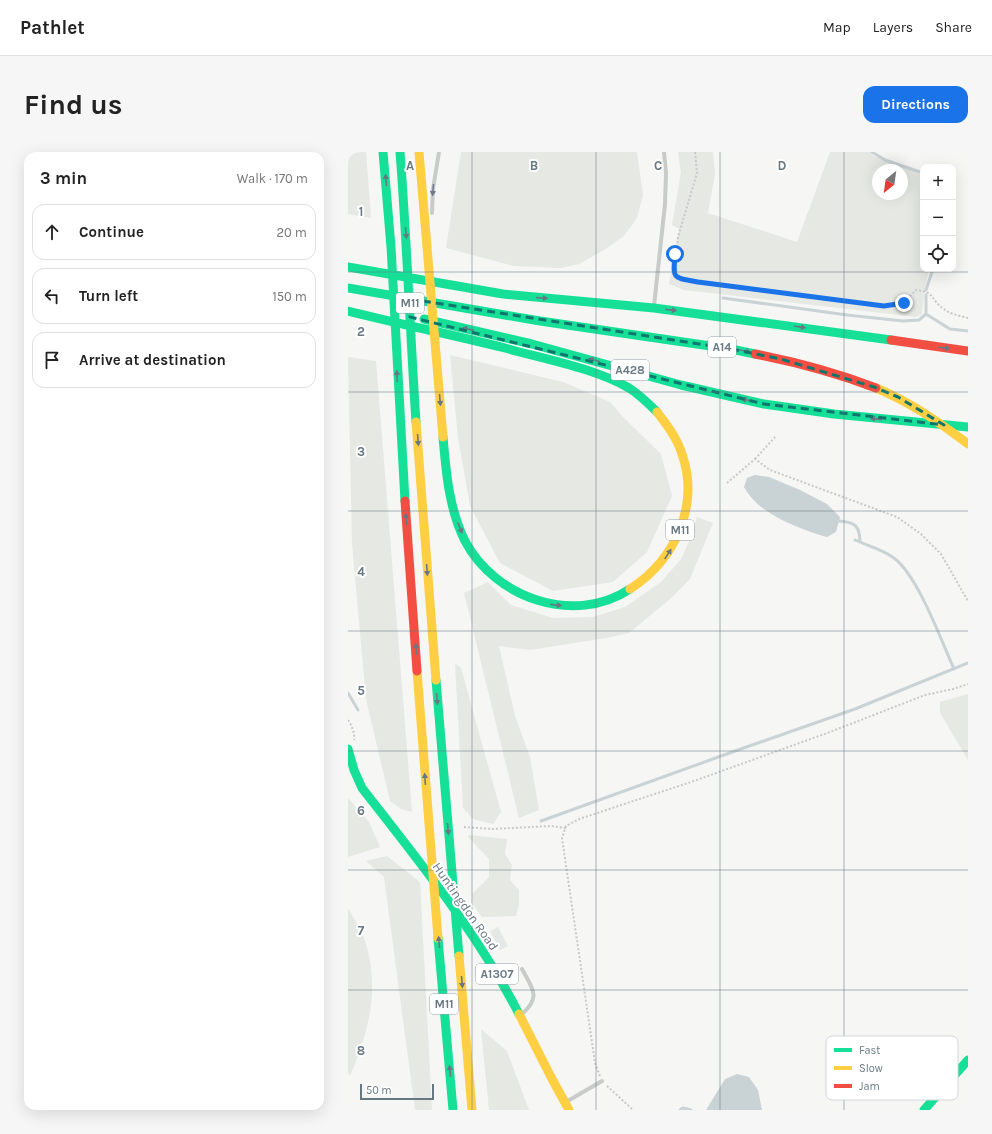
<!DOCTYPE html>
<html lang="en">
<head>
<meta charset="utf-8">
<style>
	:root { --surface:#fff; --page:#f6f6f6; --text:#222; --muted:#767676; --line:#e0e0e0; --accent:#1a73e8 }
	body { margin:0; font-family:Karla,sans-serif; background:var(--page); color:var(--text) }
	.controls { position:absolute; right:12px; top:12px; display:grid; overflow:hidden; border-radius:8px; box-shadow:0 4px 16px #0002 }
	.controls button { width:36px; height:36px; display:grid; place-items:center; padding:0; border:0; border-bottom:1px solid var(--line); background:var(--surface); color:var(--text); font:20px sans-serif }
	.compass { position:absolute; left:524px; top:12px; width:36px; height:36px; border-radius:50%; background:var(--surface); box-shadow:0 4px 16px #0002; rotate:209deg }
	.scale { position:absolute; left:12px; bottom:10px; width:74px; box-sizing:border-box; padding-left:4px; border:2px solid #687883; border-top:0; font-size:11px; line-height:14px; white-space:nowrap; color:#687883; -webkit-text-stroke:3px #fff; paint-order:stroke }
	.stop { position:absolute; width:12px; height:12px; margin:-9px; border:3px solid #1a73e8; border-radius:50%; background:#fff }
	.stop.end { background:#1a73e8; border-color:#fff; box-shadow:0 1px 4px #0008 }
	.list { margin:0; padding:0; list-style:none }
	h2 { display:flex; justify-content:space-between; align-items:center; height:52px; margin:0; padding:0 16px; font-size:17px }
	h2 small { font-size:13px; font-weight:400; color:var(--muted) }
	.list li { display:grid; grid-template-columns:26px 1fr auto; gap:12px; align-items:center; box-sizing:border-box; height:56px; margin:0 8px 8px; padding:0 8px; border:1px solid var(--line); border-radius:12px }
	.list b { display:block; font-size:15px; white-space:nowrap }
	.list em { font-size:13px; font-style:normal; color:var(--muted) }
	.icon { flex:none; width:22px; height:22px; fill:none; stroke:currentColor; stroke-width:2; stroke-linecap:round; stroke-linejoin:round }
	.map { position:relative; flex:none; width:620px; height:958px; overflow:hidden; border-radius:12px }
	header { display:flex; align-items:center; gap:24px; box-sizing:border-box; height:56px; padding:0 20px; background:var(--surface); border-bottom:1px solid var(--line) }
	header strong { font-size:19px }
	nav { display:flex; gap:22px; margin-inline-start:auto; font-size:14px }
	.intro { display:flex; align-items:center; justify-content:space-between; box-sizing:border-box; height:96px; padding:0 24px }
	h1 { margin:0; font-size:28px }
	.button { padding:10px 18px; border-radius:12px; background:var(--accent); color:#fff; font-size:14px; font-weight:700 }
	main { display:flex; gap:24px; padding:0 24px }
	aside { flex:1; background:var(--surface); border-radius:12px; box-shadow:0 4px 16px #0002 }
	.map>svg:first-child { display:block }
	.built { fill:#e6e8e8 }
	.green { fill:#e5e8e3; fill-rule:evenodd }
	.water { fill:#c9d2d4 }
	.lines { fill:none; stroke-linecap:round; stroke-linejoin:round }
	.stream { stroke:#c9d2d4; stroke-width:3 }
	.path { stroke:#c6c8c9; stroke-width:2; stroke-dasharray:2 2; stroke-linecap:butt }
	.lane { stroke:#c9caca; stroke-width:4 }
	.fast { stroke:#16e098; stroke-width:9 }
	.slow { stroke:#ffcf43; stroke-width:9 }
	.jam { stroke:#f24e42; stroke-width:9 }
	.oneway { fill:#687883 }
	.oneway2 { fill:#6d7c87 }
	.route { stroke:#1a73e8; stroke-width:5 }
	.marked { fill:none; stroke:#0f766e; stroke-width:3; stroke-dasharray:8 5; stroke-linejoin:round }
	.grid { fill:none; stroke:#687883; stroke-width:1; stroke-opacity:0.55 }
	.labels { text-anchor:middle; stroke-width:4; stroke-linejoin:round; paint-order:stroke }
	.shield { fill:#fff; stroke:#95a0a8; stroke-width:1 }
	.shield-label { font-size:12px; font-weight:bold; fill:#687883 }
	.street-label { font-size:13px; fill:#687883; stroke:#fff }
	.key { fill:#fff; stroke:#d2d6da; stroke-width:1 }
	.key-label { font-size:11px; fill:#687883 }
	.grid-label { font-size:13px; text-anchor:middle; font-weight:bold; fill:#687883; stroke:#fff; stroke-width:4; stroke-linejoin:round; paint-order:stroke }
</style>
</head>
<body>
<header>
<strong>Pathlet</strong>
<nav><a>Map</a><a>Layers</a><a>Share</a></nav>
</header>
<div class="intro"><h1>Find us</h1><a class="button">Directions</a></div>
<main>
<aside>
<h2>3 min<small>Walk · 170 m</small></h2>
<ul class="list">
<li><svg class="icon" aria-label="ahead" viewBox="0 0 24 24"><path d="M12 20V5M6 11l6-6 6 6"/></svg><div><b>Continue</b></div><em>20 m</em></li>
<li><svg class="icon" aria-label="left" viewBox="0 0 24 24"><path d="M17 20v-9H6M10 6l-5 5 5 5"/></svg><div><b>Turn left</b></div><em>150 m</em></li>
<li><svg class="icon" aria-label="arrive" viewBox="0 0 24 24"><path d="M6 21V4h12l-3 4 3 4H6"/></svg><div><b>Arrive at destination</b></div></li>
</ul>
</aside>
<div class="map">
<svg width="620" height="958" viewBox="0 0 620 958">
	<rect width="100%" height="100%" fill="#f6f6f5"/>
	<path class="built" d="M150,775L160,794L152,798L142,779Z"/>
	<path class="green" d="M0,0H18L23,66L0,62Z
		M113,0H289L295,43L289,66L276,84L256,98L231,112L213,116L166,114L98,96Z
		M330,0H365L367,22L360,61L449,90L482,0H522L526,4L575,23V117H581L576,143L574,162L568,165L336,138L321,132L331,77L324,73L333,21ZM530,18H554V42H530Z
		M102,203L215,230L262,250L277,267L313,302L324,344L299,400L265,430L205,439L152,411L122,354L110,286Z
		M0,205L28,209L64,660L53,657L42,649L18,547L4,392Z
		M349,365L365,371L342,427L322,447L281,481L258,486L182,498L151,494L167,564L182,605L191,658L171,666L116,441L140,430L163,453L205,466L245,465L277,455L313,430L333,407L343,385Z
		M107,511L113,516L153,660L145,672L125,667L115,656Z
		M620,542V608L592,561V550Z
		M0,646L21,670L32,695L0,705Z
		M121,683L159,687L157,702L164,713L162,728L171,738V753L168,764L134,765L125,753L124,742L141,725V707L120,685Z
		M39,704L72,730L84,958H67L36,725L18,709Z
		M0,756C6,767 15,780 18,792C32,838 20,882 2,924L0,921Z
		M133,877L159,899L181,958H141Z"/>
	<path class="water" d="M407,323L421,325L452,338L479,352L492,365L488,380L479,385C456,379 418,364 403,345C400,342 398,338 396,335L399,326Z
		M389,922L401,925L410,938L414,958H358L377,927Z"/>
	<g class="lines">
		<path class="stream" d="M524,0L537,8L575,21
			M605,40L606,43L605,53
			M578,138L585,117
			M578,143V162L602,177L620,179
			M375,146L499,163L555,169L571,168L578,162
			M491,369C507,370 512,374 512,390
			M507,388C520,394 534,397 546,406C570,424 593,488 606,517
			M0,541L10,558
			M193,669L387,599L507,557L620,511
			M332,958L335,956L343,958"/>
		<path class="path" d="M347,0L349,21L330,85L326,122L329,126L350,131L536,154L556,151L568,138C588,140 582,148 596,157C601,162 613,164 620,166
			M407,307L428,284
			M379,331L407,307L422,318L549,365L573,382L593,402L620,449
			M0,568C4,574 7,581 6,588
			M116,675L144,677L203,674L218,676
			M252,924L247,911L214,686L218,674L231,667L346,629L482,580L577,543L605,537L620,532
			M259,934L285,958"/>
		<path class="lane" d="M84,61L85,37L91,0
			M306,154L317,52L318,21L316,0
			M174,817C184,836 194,845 174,862
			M218,950L254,929"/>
		<path class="fast" d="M35,0L43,95L57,349
			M52,0C59,90 62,180 68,270
			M0,115L155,142L306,156L543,188
			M0,136L192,169L383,197L407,202
			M0,159C52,172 105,183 157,196C196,207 246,216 281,236C292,243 300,251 309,260
			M76,167L184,192L333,233L416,252L486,262L620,275
			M95,285C98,320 101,357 117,389C147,446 226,474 282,437
			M88,528L111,804
			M0,597L6,618L14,636C70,708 129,780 171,862
			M90,786L105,958
			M576,958L620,908"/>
		<path class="slow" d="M71,0L95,285
			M528,236C562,250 591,270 620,292
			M68,270L88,528
			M282,437C327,408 352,354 334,302C329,286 319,273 309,260
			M69,519L90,786
			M111,804L124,958
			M171,862L204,927L221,958"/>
		<path class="jam" d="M543,188L620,199
			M407,202C448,210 489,221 528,236
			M57,349L69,519"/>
	</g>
	<defs><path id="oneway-solid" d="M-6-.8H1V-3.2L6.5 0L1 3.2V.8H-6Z"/></defs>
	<g class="oneway">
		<use href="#oneway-solid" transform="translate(38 28) rotate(-95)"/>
		<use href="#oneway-solid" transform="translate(58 81) rotate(85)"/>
		<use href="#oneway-solid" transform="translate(194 146) rotate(5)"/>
		<use href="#oneway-solid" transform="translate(323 158) rotate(7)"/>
		<use href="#oneway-solid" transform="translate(452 175) rotate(9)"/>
		<use href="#oneway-solid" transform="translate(120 177) rotate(-167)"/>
		<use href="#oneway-solid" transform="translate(596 196) rotate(7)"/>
		<use href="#oneway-solid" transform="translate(397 199) rotate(12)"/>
		<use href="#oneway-solid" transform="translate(246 208) rotate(-165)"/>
		<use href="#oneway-solid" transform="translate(49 224) rotate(-93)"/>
		<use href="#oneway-solid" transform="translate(92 248) rotate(85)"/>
		<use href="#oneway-solid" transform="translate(399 248) rotate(-167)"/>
		<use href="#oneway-solid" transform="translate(528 267) rotate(-174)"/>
		<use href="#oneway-solid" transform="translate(70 288) rotate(86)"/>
		<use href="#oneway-solid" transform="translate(58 367) rotate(-95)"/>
		<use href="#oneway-solid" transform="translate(112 376) rotate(68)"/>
		<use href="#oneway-solid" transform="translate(320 402) rotate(-57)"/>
		<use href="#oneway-solid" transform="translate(79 418) rotate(86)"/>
		<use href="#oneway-solid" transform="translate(208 453) rotate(7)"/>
		<use href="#oneway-solid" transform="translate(68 497) rotate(-94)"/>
		<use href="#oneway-solid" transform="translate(89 547) rotate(85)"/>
		<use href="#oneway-solid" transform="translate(77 627) rotate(-94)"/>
		<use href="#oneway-solid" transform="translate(100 677) rotate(85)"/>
		<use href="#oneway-solid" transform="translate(91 790) rotate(-95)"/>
		<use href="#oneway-solid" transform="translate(114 830) rotate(85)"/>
		<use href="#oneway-solid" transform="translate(102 919) rotate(-95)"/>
	</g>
	<use class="oneway2" href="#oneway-solid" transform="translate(85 38) rotate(95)"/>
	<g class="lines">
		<path class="route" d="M327,102C325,128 324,125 350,130L536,154L556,151"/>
	</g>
	<path class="marked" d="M62,147L383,197L433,207L526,235L550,245L596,273L416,252L62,165Z"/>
	<path class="grid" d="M124,0V958M248,0V958M372,0V958M496,0V958M0,120H620M0,240H620M0,359H620M0,479H620M0,599H620M0,718H620M0,838H620"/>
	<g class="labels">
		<g class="shield">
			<rect x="48" y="141" width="28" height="20" rx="3"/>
			<rect x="360" y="185" width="28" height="20" rx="3"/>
			<rect x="263" y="208" width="38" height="20" rx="3"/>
			<rect x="318" y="368" width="28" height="20" rx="3"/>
			<rect x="128" y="812" width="42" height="20" rx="3"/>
			<rect x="82" y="842" width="28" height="20" rx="3"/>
		</g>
		<g class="shield-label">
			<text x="62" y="155">M11</text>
			<text x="374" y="199">A14</text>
			<text x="282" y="222">A428</text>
			<text x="332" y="382">M11</text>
			<text x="149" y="826">A1307</text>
			<text x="96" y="856">M11</text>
		</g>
		<g class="street-label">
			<text transform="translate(118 754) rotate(55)" y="5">Huntingdon Road</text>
		</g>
	</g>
	<rect x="478" y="884" width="132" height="64" rx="6" class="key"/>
	<rect x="486" y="896" width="18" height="4" fill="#16e098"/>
	<rect x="486" y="914" width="18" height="4" fill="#ffcf43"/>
	<rect x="486" y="932" width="18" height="4" fill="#f24e42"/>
	<g class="key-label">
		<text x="511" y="902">Fast</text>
		<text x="511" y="920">Slow</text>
		<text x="511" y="938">Jam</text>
	</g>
	<g class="grid-label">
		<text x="62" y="18">A</text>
		<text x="186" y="18">B</text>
		<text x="310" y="18">C</text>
		<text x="434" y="18">D</text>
		<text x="13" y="64">1</text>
		<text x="13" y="184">2</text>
		<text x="13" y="304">3</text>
		<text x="13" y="424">4</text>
		<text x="13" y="543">5</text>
		<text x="13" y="663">6</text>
		<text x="13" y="783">7</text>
		<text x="13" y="903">8</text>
	</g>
</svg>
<div class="controls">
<button>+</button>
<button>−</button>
<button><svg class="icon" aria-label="locate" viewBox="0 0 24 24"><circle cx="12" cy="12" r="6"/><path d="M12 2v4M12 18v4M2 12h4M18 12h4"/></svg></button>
</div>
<svg class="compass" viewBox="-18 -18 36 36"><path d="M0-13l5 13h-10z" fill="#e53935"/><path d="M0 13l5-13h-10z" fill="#767676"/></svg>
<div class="scale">50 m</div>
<div class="stop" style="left:327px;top:102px"></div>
<div class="stop end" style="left:556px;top:151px"></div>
</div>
</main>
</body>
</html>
